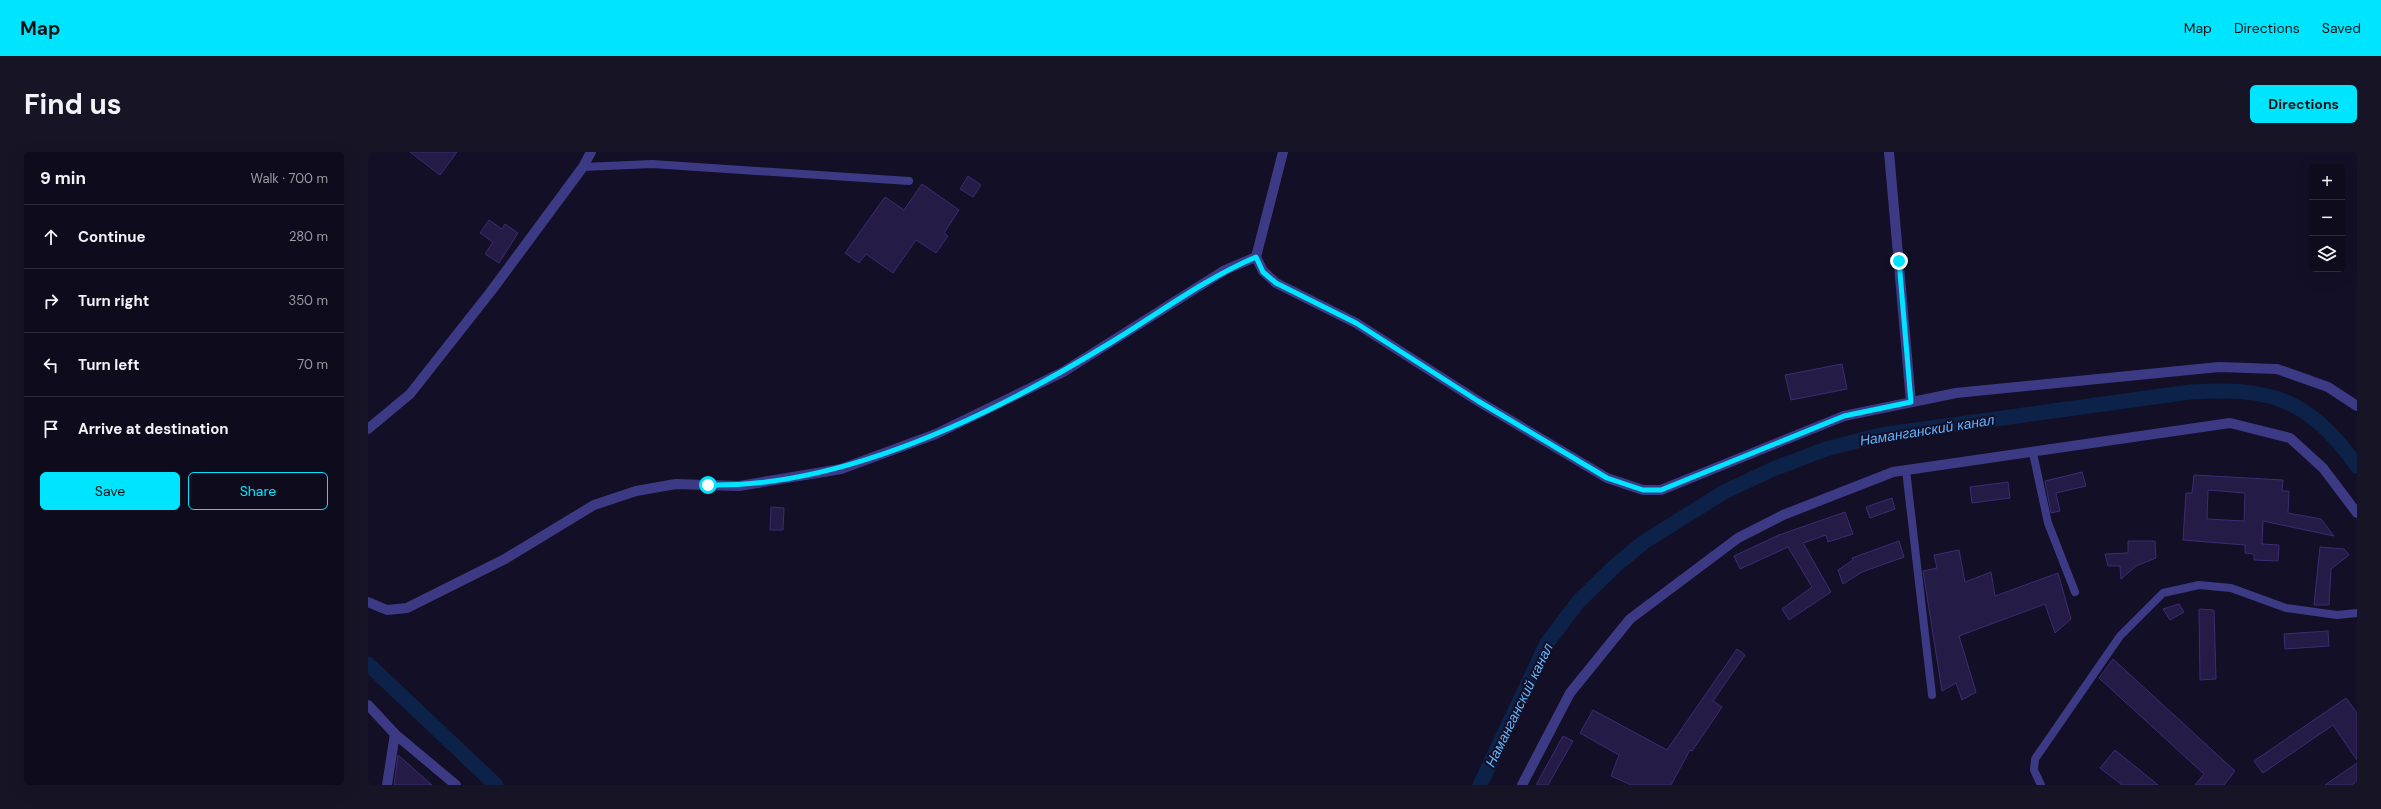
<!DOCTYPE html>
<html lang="en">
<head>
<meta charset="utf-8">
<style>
	:root { --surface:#0e0b1c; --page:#171425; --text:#f1f3f6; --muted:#9b9ba3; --line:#2e2b3b; --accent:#00e5ff }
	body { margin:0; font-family:"DM Sans",sans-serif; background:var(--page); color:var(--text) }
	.controls { position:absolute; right:12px; top:12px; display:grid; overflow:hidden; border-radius:6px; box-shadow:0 4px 16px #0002 }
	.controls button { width:36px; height:36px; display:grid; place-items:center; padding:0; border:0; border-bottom:1px solid var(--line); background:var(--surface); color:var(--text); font:20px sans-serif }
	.stop { position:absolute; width:12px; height:12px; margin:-9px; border:3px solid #00e5ff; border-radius:50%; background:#fff }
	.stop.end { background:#00e5ff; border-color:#fff; box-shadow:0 1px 4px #0008 }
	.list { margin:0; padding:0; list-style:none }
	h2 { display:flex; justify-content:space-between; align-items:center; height:52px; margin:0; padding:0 16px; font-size:17px }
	h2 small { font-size:13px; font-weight:400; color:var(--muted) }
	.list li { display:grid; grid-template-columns:26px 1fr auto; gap:12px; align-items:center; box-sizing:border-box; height:64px; padding:0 16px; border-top:1px solid var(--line) }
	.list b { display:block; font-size:15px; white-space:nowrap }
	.list em { font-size:13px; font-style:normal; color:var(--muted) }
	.actions { display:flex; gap:8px; padding:12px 16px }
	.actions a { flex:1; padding:9px 0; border:1px solid var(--accent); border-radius:6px; text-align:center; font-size:14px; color:var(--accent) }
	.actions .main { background:var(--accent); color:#111 }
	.icon { flex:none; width:22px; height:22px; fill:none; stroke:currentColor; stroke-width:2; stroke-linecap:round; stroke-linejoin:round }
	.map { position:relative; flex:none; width:1989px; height:633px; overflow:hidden; border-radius:6px }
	header { display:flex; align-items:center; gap:24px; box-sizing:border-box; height:56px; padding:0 20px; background:var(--accent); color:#111 }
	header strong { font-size:19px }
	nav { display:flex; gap:22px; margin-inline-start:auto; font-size:14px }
	.intro { display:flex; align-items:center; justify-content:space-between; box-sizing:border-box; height:96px; padding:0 24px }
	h1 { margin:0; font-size:28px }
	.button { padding:10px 18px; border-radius:6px; background:var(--accent); color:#111; font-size:14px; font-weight:700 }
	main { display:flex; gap:24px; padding:0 24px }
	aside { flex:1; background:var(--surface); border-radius:6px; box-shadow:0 4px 16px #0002 }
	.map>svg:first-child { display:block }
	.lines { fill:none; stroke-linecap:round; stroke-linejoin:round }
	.canal { stroke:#0c2248; stroke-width:15 }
	.building { fill:#241b47; stroke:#3b2d73; fill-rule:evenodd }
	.service { stroke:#3d3a85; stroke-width:8 }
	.minor { stroke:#3d3a85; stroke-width:10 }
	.route { stroke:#00e5ff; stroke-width:5 }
	.labels { text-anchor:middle; stroke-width:4; stroke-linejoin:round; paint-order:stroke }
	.water-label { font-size:14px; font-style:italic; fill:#62b6ff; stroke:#130f26 }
</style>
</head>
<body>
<header>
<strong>Map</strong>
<nav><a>Map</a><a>Directions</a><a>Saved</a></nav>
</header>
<div class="intro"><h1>Find us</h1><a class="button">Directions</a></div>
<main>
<aside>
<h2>9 min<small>Walk · 700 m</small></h2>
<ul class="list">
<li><svg class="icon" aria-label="ahead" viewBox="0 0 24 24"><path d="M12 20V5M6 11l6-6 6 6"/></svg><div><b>Continue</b></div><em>280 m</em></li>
<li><svg class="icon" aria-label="right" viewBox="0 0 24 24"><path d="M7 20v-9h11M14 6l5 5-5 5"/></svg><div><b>Turn right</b></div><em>350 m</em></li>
<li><svg class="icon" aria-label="left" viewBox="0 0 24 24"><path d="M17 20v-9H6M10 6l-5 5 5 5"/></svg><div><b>Turn left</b></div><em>70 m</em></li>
<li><svg class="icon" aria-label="arrive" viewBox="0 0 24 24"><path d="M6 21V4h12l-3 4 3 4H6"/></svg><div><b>Arrive at destination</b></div></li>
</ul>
<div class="actions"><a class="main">Save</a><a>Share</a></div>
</aside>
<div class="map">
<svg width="1989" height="633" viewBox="0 0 1989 633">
	<rect width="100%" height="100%" fill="#130f26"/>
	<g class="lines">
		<path class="canal" d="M0,512L128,633
			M1112,633L1179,491L1210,450L1247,414L1276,390L1356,340L1405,317L1458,297L1512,283L1822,240C1903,235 1940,246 1989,314"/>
	</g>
	<path class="building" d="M42,0H89L72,23Z
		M600,24L613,33L605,45L592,37Z
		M554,32L591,58L576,81L580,84L568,101L548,88L525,121L498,102L491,111L477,101L517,45L536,58Z
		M121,68L134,77L137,72L150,81L131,111L117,102L125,90L112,81Z
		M1474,212L1479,237L1423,248L1417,223Z
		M1714,320L1718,334L1688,341L1692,359L1683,361L1677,329Z
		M1826,323L1915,328L1914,339H1921L1920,361L1953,367L1966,384L1895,369L1894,392L1911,393L1910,409L1886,408V402L1877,401V393L1815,388L1818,341H1824ZM1840,338L1877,341L1876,369L1839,367Z
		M1640,330L1642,346L1604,351L1602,335Z
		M1524,346L1527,357L1502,366L1498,355Z
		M403,355L416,356L415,378H402Z
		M1477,360L1485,382L1460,390L1458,383L1435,391L1463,440L1421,468L1414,457L1444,435L1420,395L1372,417L1366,404L1411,383Z
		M1531,389L1536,405L1494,420L1475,432L1470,418L1485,408L1484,406Z
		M1760,389H1787L1788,406L1768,414L1753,427L1752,414H1740L1737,402L1760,401Z
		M1952,395L1976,397L1981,403L1963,417L1961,453H1946Z
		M1591,398L1597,430L1623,420L1627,444L1690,421L1703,467L1687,481L1677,452L1591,484L1608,540L1594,548L1588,531L1574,539L1555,419L1569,416L1566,403Z
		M1811,452L1816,460L1802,468L1795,457Z
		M1831,457L1846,458L1848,527L1832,528Z
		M1960,479L1961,494L1917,497L1916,482Z
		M1369,497L1377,503L1345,549L1354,555L1324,599L1322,598L1303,633H1263L1243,624L1251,603L1212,581L1225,558L1299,598Z
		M1745,507L1867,619L1856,633H1827L1836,622L1731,526Z
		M1978,546L1989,561V608L1965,573L1895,621L1886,609Z
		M1195,584L1205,589L1180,633H1168Z
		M1747,598L1790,633H1754L1732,616Z
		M30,603L64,633H26Z
		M1989,611V629L1984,633H1957Z"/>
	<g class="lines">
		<path class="service" d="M215,15L284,12L541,29
			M1665,301L1680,371L1707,440
			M1538,318L1564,543
			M1673,633L1666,618L1667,607L1752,484L1795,441L1831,433L1863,436L1918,456L1969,463L1989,461"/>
		<path class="minor" d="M915,0L888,105L895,119L908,131L988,171L1110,249L1239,326L1275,338H1293L1476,264L1588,241L1851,215L1909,217L1960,235L1989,254
			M1521,0L1543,250
			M0,277L42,242L124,138L215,15L223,0
			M0,450L19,458L39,456L137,407L226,353L268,339L308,332L371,334L473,317L568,282L695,220L857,118L888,105
			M0,553L27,582L88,633
			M19,633L27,582
			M1154,633L1202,541L1262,467L1370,386L1415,363L1525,320L1862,271L1922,286L1955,316L1989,361"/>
	</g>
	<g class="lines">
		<path class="route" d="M340,333C476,336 628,261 742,191C790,162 836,127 888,105L895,120L908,131L988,171L1110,249L1239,326L1275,338H1293L1476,264L1543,250L1531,109"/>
	</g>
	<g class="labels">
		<g class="water-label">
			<text transform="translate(1559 278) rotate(-9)" y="5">Наманганский канал</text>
			<text transform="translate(1151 553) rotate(-64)" y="5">Наманганский канал</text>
		</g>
	</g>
</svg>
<div class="controls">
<button>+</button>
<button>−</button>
<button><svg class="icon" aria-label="layers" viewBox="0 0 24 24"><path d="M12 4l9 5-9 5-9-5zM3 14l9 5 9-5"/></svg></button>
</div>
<div class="stop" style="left:340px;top:333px"></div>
<div class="stop end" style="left:1531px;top:109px"></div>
</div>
</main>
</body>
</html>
